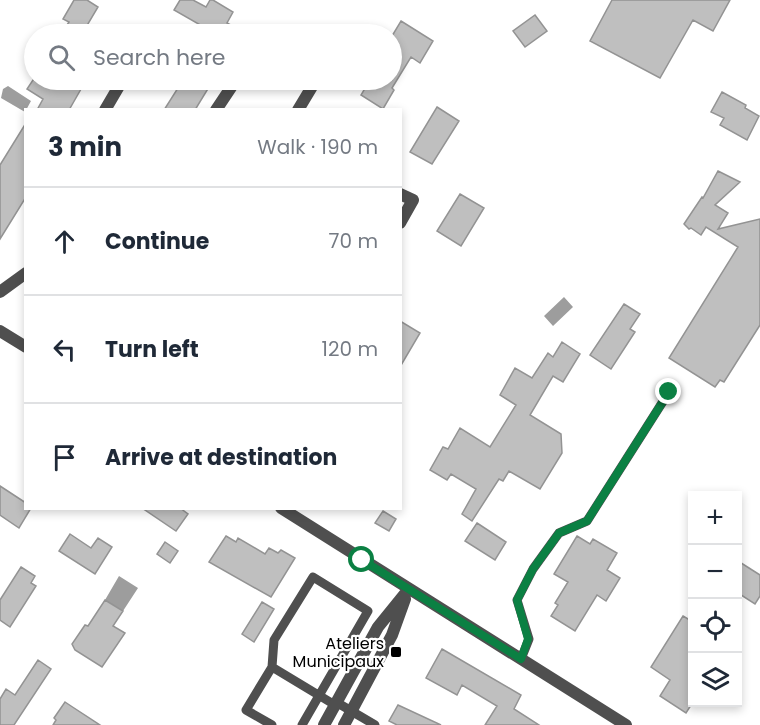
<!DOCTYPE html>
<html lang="en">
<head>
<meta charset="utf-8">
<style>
	:root { --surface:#fff; --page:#f2f2f3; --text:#1f2937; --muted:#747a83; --line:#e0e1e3 }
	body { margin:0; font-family:Poppins,sans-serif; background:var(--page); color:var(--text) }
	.controls { position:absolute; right:18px; bottom:18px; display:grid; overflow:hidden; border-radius:0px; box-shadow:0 3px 9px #0003 }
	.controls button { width:54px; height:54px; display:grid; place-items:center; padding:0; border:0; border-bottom:2px solid var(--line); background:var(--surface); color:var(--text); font:30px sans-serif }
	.stop { position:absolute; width:18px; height:18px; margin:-14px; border:4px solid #0b8043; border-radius:50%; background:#fff }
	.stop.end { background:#0b8043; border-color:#fff; box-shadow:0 2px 6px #0008 }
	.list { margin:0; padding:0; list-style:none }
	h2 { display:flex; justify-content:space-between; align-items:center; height:78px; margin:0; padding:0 24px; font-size:26px }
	h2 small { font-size:20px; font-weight:400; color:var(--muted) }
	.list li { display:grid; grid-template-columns:39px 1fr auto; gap:18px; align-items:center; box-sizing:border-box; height:108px; padding:0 24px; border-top:2px solid var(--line) }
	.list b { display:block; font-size:22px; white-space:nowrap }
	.list em { font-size:20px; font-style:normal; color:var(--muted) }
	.icon { flex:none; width:33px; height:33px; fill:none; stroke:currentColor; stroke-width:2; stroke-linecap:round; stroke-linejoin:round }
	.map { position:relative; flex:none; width:760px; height:725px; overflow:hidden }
	.search { position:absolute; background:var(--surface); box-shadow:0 3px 9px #0003; left:24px; top:24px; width:378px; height:66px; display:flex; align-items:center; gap:15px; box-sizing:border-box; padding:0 21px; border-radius:33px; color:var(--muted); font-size:22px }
	.panel { position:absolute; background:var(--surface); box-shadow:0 3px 9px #0003; left:24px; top:108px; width:378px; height:402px; border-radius:0px }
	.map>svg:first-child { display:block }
	.water { fill:#9d9d9d }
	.building { fill:#bfbfbf; stroke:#939393; stroke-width:1.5 }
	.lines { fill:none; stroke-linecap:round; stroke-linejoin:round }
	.service { stroke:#4f4f4f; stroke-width:9 }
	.minor { stroke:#4f4f4f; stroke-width:12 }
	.route { stroke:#0b8043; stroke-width:8 }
	.poi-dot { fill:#000; stroke:#fff; stroke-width:2 }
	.labels { text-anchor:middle; stroke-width:4.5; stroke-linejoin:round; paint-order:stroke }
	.poi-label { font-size:16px; fill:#000; stroke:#fff; text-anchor:end }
</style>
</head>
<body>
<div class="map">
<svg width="760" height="725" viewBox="0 0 760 725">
	<rect width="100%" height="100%" fill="#fff"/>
	<path class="water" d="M8,86L31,101L25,112L1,98L3,89Z
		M564,297L573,307L553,326L544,316Z
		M119,576L138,588L123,611L105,600Z"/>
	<path class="building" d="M74,0H87L98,7L82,34H61L69,22L63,19Z
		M180,0H193L206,7L210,0H213L233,12L227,23L247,34H216L174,10Z
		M612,0H730L713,31L693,20L660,78L590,41Z
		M535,15L547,31L525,47L513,31Z
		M401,21L433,41L420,63L411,57L392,88L394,90L383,109L361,95L370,80H392V36Z
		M33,80H67L81,89L69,110H37L43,99L27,89Z
		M183,80H197L209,87L195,110H164Z
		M722,92L746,105L745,108L759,116L747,140L720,125L724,118L711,112Z
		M437,107L459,121L432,164L410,152Z
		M26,123V197L0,239V165Z
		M718,171L740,182L715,205L728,213L718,229L760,219V325L724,382L720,380L715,387L669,358L738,247L706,227L701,235L691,228L689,229L684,224L702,197L703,198Z
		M460,194L484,208L461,246L437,231Z
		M624,304L640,314L630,329L635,332L611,369L590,355Z
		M400,321L420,333L400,367Z
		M562,342L580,354L563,382L553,376L530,415L561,434L562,453L540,489L509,471L503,481L499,479L472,521L462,514L476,489L451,474L447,480L430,470L443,447L448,449L460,428L490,447L516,405L500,395L515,368L532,378L548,353L553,357Z
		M0,486L26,503V508H31L19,528L0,515Z
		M142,508H180L188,514L176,531Z
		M383,511L396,519L389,531L375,523Z
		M477,523L506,542L495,560L465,541Z
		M70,534L91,548L98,538L112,547L95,574L59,551Z
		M226,536L236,542L238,538L265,554L269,548L278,553L281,550L295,558L271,597L209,562Z
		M577,536L590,544L593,539L617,553L607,570L620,578L606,601L597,595L575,631L551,616L558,605L555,603L568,582L554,574Z
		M165,542L178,551L170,563L157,554Z
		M738,561L760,575V596L755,604L738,593Z
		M21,567L35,576L31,583L36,586L10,627L0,620V600Z
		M105,600L123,611L113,626L125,633L102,667L75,650L72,644L85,625L88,626Z
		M262,602L274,609L254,642L242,634Z
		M683,616L693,622V702L686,713L660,696L670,680L651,667Z
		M442,649L521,695L514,709L539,725H485L497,706L462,685L457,695L426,678Z
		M38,660L51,669L14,725H0V699L6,689L15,695Z
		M65,702L71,706L100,725H53L56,720L54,718Z
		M398,705L441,725H397L389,721Z"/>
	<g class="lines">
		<path class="service" d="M521,659L529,639L517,600L533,569L559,533L587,521L669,392
			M272,667L335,705
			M336,702L375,725
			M272,725L246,710L272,667L274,640L313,577L368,611L302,725"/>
		<path class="minor" d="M121,80L141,82L144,80
			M105,110L122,81
			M216,110L236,80
			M298,110L316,80
			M400,194L413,200L400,223
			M0,292L26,273
			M0,331L26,347
			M281,508L626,725
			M324,725L378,627L408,590
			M344,725L392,635L405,599"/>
	</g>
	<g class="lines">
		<path class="route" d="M362,560L521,659L528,639L517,600L533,569L559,533L587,521L669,392"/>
	</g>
	<rect class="poi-dot" x="390" y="646" width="12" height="12" rx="3"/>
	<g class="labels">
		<g class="poi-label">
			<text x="384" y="649">Ateliers<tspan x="384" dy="18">Municipaux</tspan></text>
		</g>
	</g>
</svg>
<div class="controls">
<button>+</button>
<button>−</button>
<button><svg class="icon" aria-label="locate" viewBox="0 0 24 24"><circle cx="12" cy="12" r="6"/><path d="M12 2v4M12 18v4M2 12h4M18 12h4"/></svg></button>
<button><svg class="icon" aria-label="layers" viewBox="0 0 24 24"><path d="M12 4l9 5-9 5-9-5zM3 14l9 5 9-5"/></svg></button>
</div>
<div class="stop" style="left:362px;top:560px"></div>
<div class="stop end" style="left:669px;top:392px"></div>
<div class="search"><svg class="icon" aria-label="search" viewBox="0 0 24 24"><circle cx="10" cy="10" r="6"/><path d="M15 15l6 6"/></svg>Search here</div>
<section class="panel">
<h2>3 min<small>Walk · 190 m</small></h2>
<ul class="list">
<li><svg class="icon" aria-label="ahead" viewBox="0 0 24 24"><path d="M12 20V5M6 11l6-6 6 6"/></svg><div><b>Continue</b></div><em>70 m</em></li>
<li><svg class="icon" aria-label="left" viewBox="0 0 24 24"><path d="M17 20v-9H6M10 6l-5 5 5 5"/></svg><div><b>Turn left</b></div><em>120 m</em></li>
<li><svg class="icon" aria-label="arrive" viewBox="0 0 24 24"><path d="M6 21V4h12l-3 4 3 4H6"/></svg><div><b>Arrive at destination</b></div></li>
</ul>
</section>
</div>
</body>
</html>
